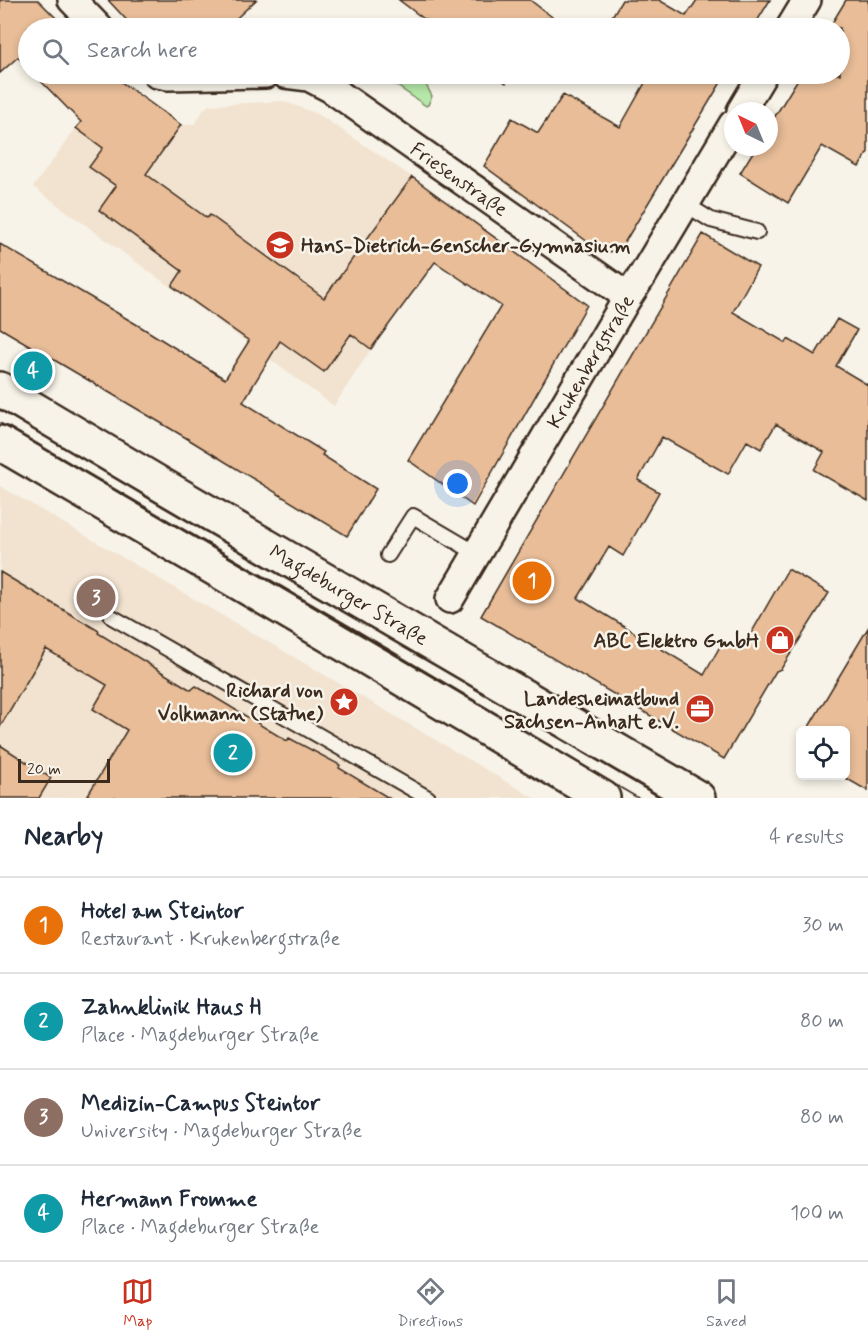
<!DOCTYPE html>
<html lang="en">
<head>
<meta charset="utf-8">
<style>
	:root { --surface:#fff; --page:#f2f2f3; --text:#1f2937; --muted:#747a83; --line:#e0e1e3; --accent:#c8321e }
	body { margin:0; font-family:Mynerve,sans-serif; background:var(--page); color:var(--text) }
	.controls { position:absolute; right:18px; bottom:18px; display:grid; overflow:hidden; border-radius:9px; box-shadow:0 3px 9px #0003 }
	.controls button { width:54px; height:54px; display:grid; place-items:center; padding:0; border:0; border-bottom:2px solid var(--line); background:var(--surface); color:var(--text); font:30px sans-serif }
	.compass { position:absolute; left:724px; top:102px; width:54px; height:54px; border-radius:50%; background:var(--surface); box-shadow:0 3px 9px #0003; rotate:317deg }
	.scale { position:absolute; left:18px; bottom:15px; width:92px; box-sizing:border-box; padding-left:6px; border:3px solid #3b2a1e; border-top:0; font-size:16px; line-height:21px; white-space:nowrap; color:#3b2a1e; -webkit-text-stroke:4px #f7f3e8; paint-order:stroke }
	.you { position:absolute; left:458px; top:484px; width:21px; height:21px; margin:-15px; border:4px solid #fff; border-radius:50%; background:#1a73e8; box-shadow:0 0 0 9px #1a73e833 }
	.badge { display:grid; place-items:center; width:39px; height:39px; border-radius:50%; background:var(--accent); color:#fff; font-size:20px; font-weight:700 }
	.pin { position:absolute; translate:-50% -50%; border:3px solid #fff; box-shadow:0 2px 6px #0006 }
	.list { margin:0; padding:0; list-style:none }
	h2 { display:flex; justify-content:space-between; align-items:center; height:78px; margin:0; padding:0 24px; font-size:26px }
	h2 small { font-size:20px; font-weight:400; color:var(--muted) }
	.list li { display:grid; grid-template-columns:39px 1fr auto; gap:18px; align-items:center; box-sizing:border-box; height:96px; padding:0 24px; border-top:2px solid var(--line) }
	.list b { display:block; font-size:22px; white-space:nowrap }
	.list p { margin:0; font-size:20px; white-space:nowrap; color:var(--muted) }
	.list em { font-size:20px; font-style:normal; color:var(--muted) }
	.icon { flex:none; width:33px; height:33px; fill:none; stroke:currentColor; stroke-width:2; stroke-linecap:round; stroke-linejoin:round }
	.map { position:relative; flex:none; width:868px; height:798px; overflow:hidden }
	.search { position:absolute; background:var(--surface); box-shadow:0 3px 9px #0003; left:18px; right:18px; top:18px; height:66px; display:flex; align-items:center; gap:15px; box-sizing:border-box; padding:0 21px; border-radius:33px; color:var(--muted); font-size:22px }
	.sheet { height:462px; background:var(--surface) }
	nav { display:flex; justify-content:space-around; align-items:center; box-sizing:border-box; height:84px; border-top:2px solid var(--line); background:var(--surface); font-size:16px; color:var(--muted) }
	nav a { display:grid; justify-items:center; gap:3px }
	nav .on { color:var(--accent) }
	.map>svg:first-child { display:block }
	.built { fill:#f2e3d0 }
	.green { fill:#b5e7a8; stroke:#788863; stroke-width:1.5 }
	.building { fill:#e8bd98; stroke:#3b2a1e; stroke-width:1.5 }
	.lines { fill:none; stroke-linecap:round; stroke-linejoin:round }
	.lane-casing { stroke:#3b2a1e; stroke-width:18 }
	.street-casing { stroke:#3b2a1e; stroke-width:32 }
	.secondary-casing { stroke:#3b2a1e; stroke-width:38 }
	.lane { stroke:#f7f3e8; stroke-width:14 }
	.street { stroke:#f7f3e8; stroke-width:27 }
	.secondary { stroke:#f7f3e8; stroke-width:33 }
	.tram { stroke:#3b2a1e; stroke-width:1.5 }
	.labels { text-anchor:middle; stroke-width:5; stroke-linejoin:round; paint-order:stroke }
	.street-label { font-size:20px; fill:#3b2a1e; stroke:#f7f3e8 }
	.poi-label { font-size:20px; font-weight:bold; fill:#3b2a1e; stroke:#f7f3e8; text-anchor:end }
</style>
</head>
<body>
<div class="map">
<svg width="868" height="798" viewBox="0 0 868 798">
	<rect width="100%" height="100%" fill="#f7f3e8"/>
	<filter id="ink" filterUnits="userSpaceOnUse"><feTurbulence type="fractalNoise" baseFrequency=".0167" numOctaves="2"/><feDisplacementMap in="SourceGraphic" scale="12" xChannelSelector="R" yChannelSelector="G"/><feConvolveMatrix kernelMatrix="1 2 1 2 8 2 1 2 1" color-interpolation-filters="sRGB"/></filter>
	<g filter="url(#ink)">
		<path class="built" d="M113,77L181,125L195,124L204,109L209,105L283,101L318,114L412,177L467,217L371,349L334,406L33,187Z
			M0,486L383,709L534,798H0Z"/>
		<path class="green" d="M380,74H406L409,76L411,74H420L432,96L428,105L426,106Z"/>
		<path class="building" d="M0,0H38L66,28H28V68L18,57L0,73Z
			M108,0H256L226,28H134Z
			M399,0H530L556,20L549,28H436Z
			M622,0H659L686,16L697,0H770L753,28H605Z
			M846,0H868V152L859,167L822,146L788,203L740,173L756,147H769V126L801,74H840V28H829Z
			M34,74H110L181,125L146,174L207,218L210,215L324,298L412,177L587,305L473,506L408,460L501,306L435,262L371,349L351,334L324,372L280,341L243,402L324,452L322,455L376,489L347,536L188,439L0,328V244L141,327L225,379L249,341L172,286L182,271L99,210L116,186L89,167L103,148L76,128L81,122Z
			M494,74H514L506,83Z
			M650,74H726L620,250L603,253L484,166L512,118L538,133L563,95L620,127Z
			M703,234L758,267L733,312L786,343L788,339L815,355L837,319L857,330L836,366L868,385V501L814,470L824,452L776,424L761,449L747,441L728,474L662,437L638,480L659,492L623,556L609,547L578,598L704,675L723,641L741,651L788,569L829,593L781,669L776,671L724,759L481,616Z
			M0,572L99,631L98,633L191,690L196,686L287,741L289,738L340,765L339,768L389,798H86L127,730L93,709L107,685L46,649L0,727Z
			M868,628V791L842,776H846V730H807Z
			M0,745L51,778L39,798H0Z"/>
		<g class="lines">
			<g class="lane-casing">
				<path id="lane" d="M685,204L711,220L757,232
					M388,555L413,516L476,553
					M112,617L428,798"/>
			</g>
			<g class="street-casing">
				<g id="street">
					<path d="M72,0L99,28"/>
					<path d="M790,28L807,0"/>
					<path d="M157,74L168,76L266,74"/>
					<path id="s1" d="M285,74L309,77L330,88L628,297"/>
					<path d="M741,111L763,74"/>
					<path id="s2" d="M450,599L628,297L644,273L733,124"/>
				</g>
			</g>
			<g class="secondary-casing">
				<g id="secondary">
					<path id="s3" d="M0,389L158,483L698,798"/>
					<path d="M0,443L349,647L603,798"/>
				</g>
			</g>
			<use href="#lane" class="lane"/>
			<use href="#street" class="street"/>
			<use href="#secondary" class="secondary"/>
			<path class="tram" d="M0,410L661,798
				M0,423L638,798"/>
		</g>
	</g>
	<defs>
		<g id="school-disc" transform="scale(1.5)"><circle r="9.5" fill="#c8321e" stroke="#f7f3e8"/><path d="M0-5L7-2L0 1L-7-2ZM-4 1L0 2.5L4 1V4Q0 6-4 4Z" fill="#fff"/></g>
		<g id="shop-disc" transform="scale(1.5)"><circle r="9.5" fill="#c8321e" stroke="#f7f3e8"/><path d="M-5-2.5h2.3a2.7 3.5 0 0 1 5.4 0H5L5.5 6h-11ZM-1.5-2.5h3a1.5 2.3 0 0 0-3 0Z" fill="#fff"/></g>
		<g id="sight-disc" transform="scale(1.5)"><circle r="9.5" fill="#c8321e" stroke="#f7f3e8"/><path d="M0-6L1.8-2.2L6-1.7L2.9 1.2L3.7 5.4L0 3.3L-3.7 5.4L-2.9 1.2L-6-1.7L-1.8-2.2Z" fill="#fff"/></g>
		<g id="office-disc" transform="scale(1.5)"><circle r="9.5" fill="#c8321e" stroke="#f7f3e8"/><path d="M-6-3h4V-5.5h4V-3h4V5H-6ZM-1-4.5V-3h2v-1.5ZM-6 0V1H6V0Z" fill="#fff"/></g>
	</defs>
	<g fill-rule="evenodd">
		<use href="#school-disc" x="280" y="245"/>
		<use href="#shop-disc" x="780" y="640"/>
		<use href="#sight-disc" x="344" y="702"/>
		<use href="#office-disc" x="700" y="709"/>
	</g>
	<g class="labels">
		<g class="street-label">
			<text dy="7" stroke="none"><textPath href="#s1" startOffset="206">Friesenstraße</textPath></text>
			<text dy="7" stroke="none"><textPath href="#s2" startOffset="276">Krukenbergstraße</textPath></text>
			<text dy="7" stroke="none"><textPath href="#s3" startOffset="405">Magdeburger Straße</textPath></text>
		</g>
		<g class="poi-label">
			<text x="301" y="252" text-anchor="start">Hans-Dietrich-Genscher-Gymnasium</text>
			<text x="759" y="647">ABC Elektro GmbH</text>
			<text x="323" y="697">Richard von<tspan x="323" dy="23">Volkmann (Statue)</tspan></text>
			<text x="679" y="705">Landesheimatbund<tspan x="679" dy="23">Sachsen-Anhalt e.V.</tspan></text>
		</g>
	</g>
</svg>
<div class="controls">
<button><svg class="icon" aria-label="locate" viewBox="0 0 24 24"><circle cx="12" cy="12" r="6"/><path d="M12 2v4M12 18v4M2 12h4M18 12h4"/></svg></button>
</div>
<svg class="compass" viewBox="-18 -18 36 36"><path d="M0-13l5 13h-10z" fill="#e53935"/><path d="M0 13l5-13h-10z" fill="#747a83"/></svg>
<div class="scale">20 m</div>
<div class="you"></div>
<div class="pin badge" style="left:532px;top:581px;background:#e8710a">1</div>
<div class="pin badge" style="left:233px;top:753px;background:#0f9aa8">2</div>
<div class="pin badge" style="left:96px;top:598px;background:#8d6e63">3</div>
<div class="pin badge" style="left:33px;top:371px;background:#0f9aa8">4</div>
<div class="search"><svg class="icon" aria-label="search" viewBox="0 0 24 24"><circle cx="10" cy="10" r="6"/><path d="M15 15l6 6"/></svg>Search here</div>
</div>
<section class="sheet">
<h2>Nearby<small>4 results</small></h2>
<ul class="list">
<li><span class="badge" style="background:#e8710a">1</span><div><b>Hotel am Steintor</b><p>Restaurant · Krukenbergstraße</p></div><em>30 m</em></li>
<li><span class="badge" style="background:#0f9aa8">2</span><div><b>Zahnklinik Haus H</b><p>Place · Magdeburger Straße</p></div><em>80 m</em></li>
<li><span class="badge" style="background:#8d6e63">3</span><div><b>Medizin-Campus Steintor</b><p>University · Magdeburger Straße</p></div><em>80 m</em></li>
<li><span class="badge" style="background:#0f9aa8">4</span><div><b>Hermann Fromme</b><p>Place · Magdeburger Straße</p></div><em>100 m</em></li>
</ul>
</section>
<nav>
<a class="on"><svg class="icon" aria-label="map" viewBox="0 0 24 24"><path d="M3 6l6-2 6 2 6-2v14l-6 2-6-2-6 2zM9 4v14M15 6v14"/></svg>Map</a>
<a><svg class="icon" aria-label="directions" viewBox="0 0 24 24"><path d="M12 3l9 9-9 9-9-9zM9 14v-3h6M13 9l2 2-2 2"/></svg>Directions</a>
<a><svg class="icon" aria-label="saved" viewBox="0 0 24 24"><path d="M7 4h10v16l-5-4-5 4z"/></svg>Saved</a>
</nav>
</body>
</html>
